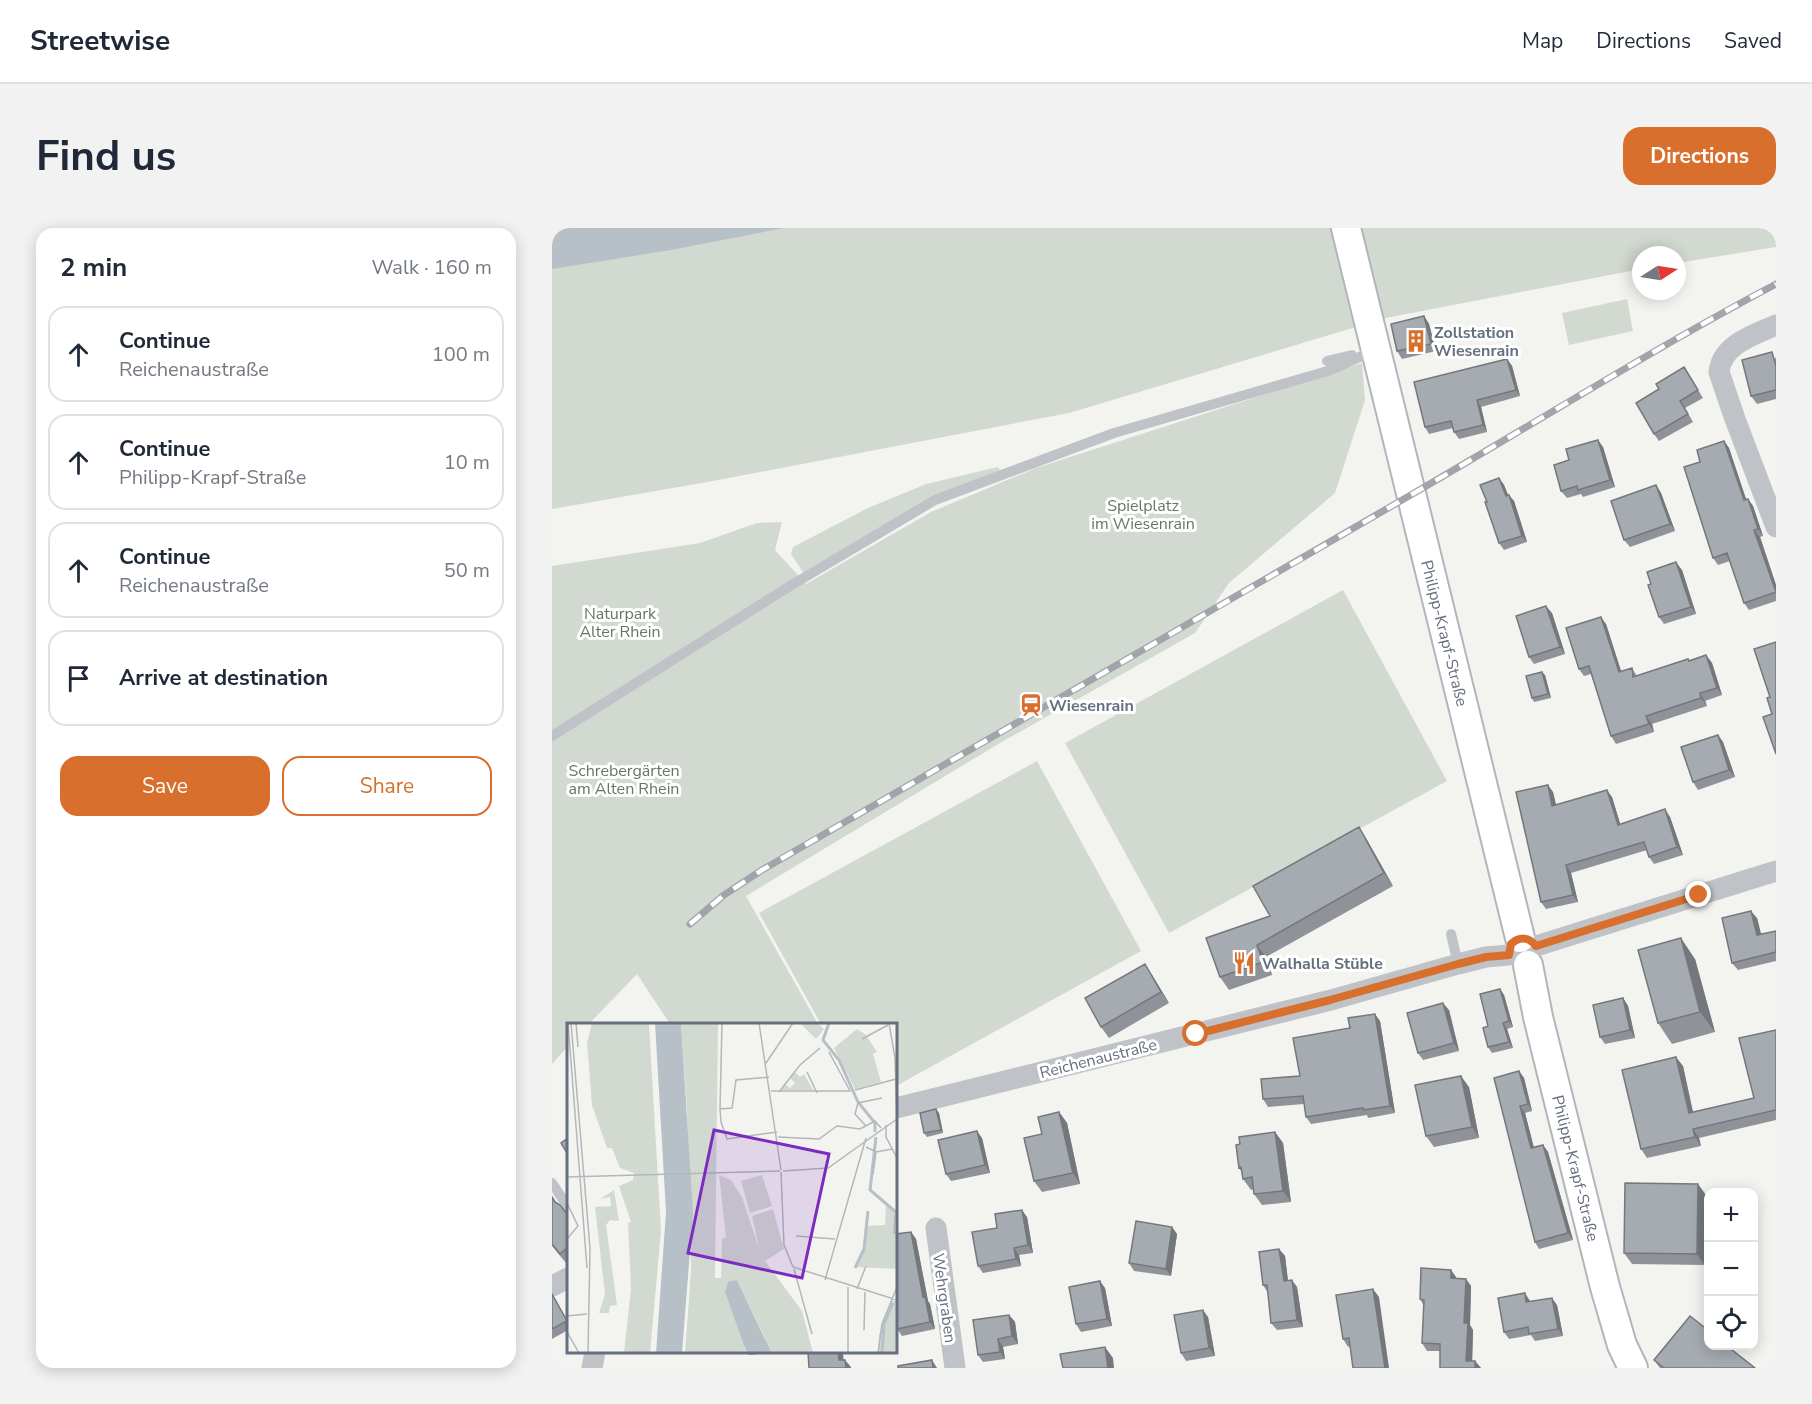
<!DOCTYPE html>
<html lang="en">
<head>
<meta charset="utf-8">
<style>
	:root { --surface:#fff; --page:#f2f2f3; --text:#1f2937; --muted:#747a83; --line:#e0e1e3; --accent:#d86f2c }
	body { margin:0; font-family:"Nunito Sans",sans-serif; background:var(--page); color:var(--text) }
	.controls { position:absolute; right:18px; bottom:18px; display:grid; overflow:hidden; border-radius:12px; box-shadow:0 3px 15px #0003 }
	.controls button { width:54px; height:54px; display:grid; place-items:center; padding:0; border:0; border-bottom:2px solid var(--line); background:var(--surface); color:var(--text); font:30px sans-serif }
	.compass { position:absolute; left:1080px; top:18px; width:54px; height:54px; border-radius:50%; background:var(--surface); box-shadow:0 3px 15px #0003; rotate:78deg }
	.stop { position:absolute; width:18px; height:18px; margin:-14px; border:4px solid #d86f2c; border-radius:50%; background:#fff }
	.stop.end { background:#d86f2c; border-color:#fff; box-shadow:0 2px 6px #0008 }
	.list { margin:0; padding:0; list-style:none }
	h2 { display:flex; justify-content:space-between; align-items:center; height:78px; margin:0; padding:0 24px; font-size:26px }
	h2 small { font-size:20px; font-weight:400; color:var(--muted) }
	.list li { display:grid; grid-template-columns:39px 1fr auto; gap:18px; align-items:center; box-sizing:border-box; height:96px; margin:0 12px 12px; padding:0 12px; border:2px solid var(--line); border-radius:18px }
	.list b { display:block; font-size:22px; white-space:nowrap }
	.list p { margin:0; font-size:20px; white-space:nowrap; color:var(--muted) }
	.list em { font-size:20px; font-style:normal; color:var(--muted) }
	.actions { display:flex; gap:12px; padding:18px 24px }
	.actions a { flex:1; padding:14px 0; border:2px solid var(--accent); border-radius:18px; text-align:center; font-size:21px; color:var(--accent) }
	.actions .main { background:var(--accent); color:#fff }
	.icon { flex:none; width:33px; height:33px; fill:none; stroke:currentColor; stroke-width:2; stroke-linecap:round; stroke-linejoin:round }
	.map { position:relative; flex:none; width:1224px; height:1140px; overflow:hidden; border-radius:18px }
	header { display:flex; align-items:center; gap:36px; box-sizing:border-box; height:84px; padding:0 30px; background:var(--surface); border-bottom:2px solid var(--line) }
	header strong { font-size:28px }
	nav { display:flex; gap:33px; margin-inline-start:auto; font-size:21px }
	.intro { display:flex; align-items:center; justify-content:space-between; box-sizing:border-box; height:144px; padding:0 36px }
	h1 { margin:0; font-size:42px }
	.button { padding:15px 27px; border-radius:18px; background:var(--accent); color:#fff; font-size:21px; font-weight:700 }
	main { display:flex; gap:36px; padding:0 36px }
	aside { flex:1; background:var(--surface); border-radius:18px; box-shadow:0 3px 15px #0003 }
	.map>svg:first-child { display:block }
	.green { fill:#d2d9d0 }
	.water { fill:#b7c0c6 }
	.lines { fill:none; stroke-linecap:round; stroke-linejoin:round }
	.secondary-casing { stroke:#b2b5ba; stroke-width:32 }
	.lane { stroke:#bfc2c6; stroke-width:10 }
	.street { stroke:#bfc2c6; stroke-width:21 }
	.secondary { stroke:#fff; stroke-width:28 }
	.rail-casing { stroke:#a1a4aa; stroke-width:7 }
	.rail { stroke:#fff; stroke-width:4.5; stroke-dasharray:14; stroke-linecap:butt }
	.wall { fill:#8f9399 }
	.shaded-wall { fill:#74787d }
	.building { fill:#a6abb2; stroke:#74787d; stroke-width:1.5 }
	.route { stroke:#d86f2c; stroke-width:8 }
	.labels { text-anchor:middle; stroke-width:6; stroke-linejoin:round; paint-order:stroke }
	.poi-label { font-size:16px; font-weight:bold; fill:#656f7f; stroke:#fff; text-anchor:start }
	.park-label { font-size:16px; fill:#647763; stroke:#fff }
	.street-label { font-size:16px; fill:#656f7f; stroke:#fff }
	.inset-river { fill:none; stroke:#b7c0c6; stroke-width:3 }
	.inset-road { fill:none; stroke:#b2b7bc; stroke-width:1.5 }
	.view { fill:#7b2cbf; fill-opacity:0.15; stroke:#7b2cbf; stroke-width:3 }
	.inset-edge { fill:none; stroke:#656f7f; stroke-width:3 }
</style>
</head>
<body>
<header>
<strong>Streetwise</strong>
<nav><a>Map</a><a>Directions</a><a>Saved</a></nav>
</header>
<div class="intro"><h1>Find us</h1><a class="button">Directions</a></div>
<main>
<aside>
<h2>2 min<small>Walk · 160 m</small></h2>
<ul class="list">
<li><svg class="icon" aria-label="ahead" viewBox="0 0 24 24"><path d="M12 20V5M6 11l6-6 6 6"/></svg><div><b>Continue</b><p>Reichenaustraße</p></div><em>100 m</em></li>
<li><svg class="icon" aria-label="ahead" viewBox="0 0 24 24"><path d="M12 20V5M6 11l6-6 6 6"/></svg><div><b>Continue</b><p>Philipp-Krapf-Straße</p></div><em>10 m</em></li>
<li><svg class="icon" aria-label="ahead" viewBox="0 0 24 24"><path d="M12 20V5M6 11l6-6 6 6"/></svg><div><b>Continue</b><p>Reichenaustraße</p></div><em>50 m</em></li>
<li><svg class="icon" aria-label="arrive" viewBox="0 0 24 24"><path d="M6 21V4h12l-3 4 3 4H6"/></svg><div><b>Arrive at destination</b></div></li>
</ul>
<div class="actions"><a class="main">Save</a><a>Share</a></div>
</aside>
<div class="map">
<svg width="1224" height="1140" viewBox="0 0 1224 1140">
	<rect width="100%" height="100%" fill="#f3f4f0"/>
	<path class="green" d="M228,0H1224V19L1125,35V27H1089V41L834,90L517,185L161,253L0,281V40Z
		M1075,71L1081,103L1017,117L1010,85Z
		M810,135L813,172L783,265L677,355L643,405L448,515L194,668L266,796H118L85,746L37,796H16V818L0,836V338L148,315L205,295L230,294L223,322L254,356L379,284L484,240Z
		M446,239L450,246L383,272L254,349L239,326L241,319L316,280L374,256Z
		M791,362L895,553L617,705L513,515Z
		M485,533L589,723L344,858V796H269L207,685Z"/>
	<path class="water" d="M0,0H232L119,22L0,41Z"/>
	<g class="lines">
		<g class="secondary-casing">
			<path id="secondary" d="M794,0L968,710
				M976,737L986,789L1053,1059L1070,1117L1081,1140"/>
		</g>
		<path class="lane" d="M775,133L800,127
			M0,508L238,358L383,272L562,205L779,142L823,122
			M899,706L906,736
			M0,955L16,979"/>
		<path class="street" d="M1224,97C1202,107 1170,116 1167,144L1183,191L1224,299
			M984,718L1224,643
			M344,880L779,772L906,736L934,729L957,727
			M384,1000L403,1140
			M0,1058L16,1050
			M40,1140L43,1124"/>
		<use href="#secondary" class="secondary"/>
		<g class="rail-casing">
			<path id="rail" d="M138,696L172,667L210,642C426,517 642,393 857,268C980,197 1099,122 1224,56"/>
		</g>
		<use href="#rail" class="rail"/>
	</g>
	<path class="wall" d="M872,88L877,96L884,123L850,131L845,123Z
		M1224,129V171L1205,176L1199,168Z
		M955,131L960,138L968,168L929,179L935,204L907,211L902,204L901,200L877,206L873,199Z
		M1132,139L1151,170L1133,180L1141,194L1107,213L1102,206L1107,161Z
		M1172,213L1177,220L1194,271H1196L1201,278L1211,308L1208,309L1224,357V373L1197,382L1192,375L1178,333L1166,337L1161,330L1148,234Z
		M1051,219L1063,259L1031,269L1029,266L1015,270L1009,263L1017,232Z
		M947,250L952,257L956,267L962,273L975,314L952,322L947,315L935,274Z
		M1104,257L1109,265L1123,303L1078,319L1072,312Z
		M1130,342L1144,386L1112,396L1107,389L1099,356Z
		M1000,385L1013,426L982,436L977,429Z
		M1054,396L1069,444L1080,440L1085,448L1154,427L1160,435L1170,467L1153,473L1155,478L1100,496L1102,504L1064,516L1059,508L1039,446L1032,448L1027,441Z
		M993,447L999,470L982,474L980,470Z
		M1166,507L1171,514L1183,549L1146,562L1141,554Z
		M1001,564L1004,577L1060,569L1068,596L1118,589L1131,627L1102,636L1097,629L1095,622L1019,645L1026,674L994,681L989,674Z
		M807,599L815,612L841,658L714,729L720,747L677,762L668,749L718,688Z
		M1205,690L1209,706L1224,703V733L1186,742L1180,735Z
		M1143,731L1163,804L1120,816L1106,795Z
		M600,747L617,775L557,810L549,799Z
		M948,761L952,767L961,799L955,801L961,820L940,825L936,819V798Z
		M1071,770L1076,778L1083,810L1053,816L1048,809Z
		M897,782L907,823L871,832L866,825Z
		M828,793L843,885L816,890L815,887L759,896L754,889L752,876L716,879L711,871L748,848L798,800Z
		M1224,802V892L1147,910L1149,918L1095,930L1089,921L1131,838L1141,884L1202,870Z
		M967,843L972,850L980,883L973,885L982,920L991,917L996,924L1021,1012L987,1021L983,1014L942,850Z
		M917,859L927,910L882,919L874,908Z
		M507,884L515,895L528,956L490,964L482,953L490,906Z
		M387,885L391,905L375,909L372,905Z
		M723,904L731,915L739,974L710,977L702,966V961L699,962L691,951L690,944L687,940L688,916Z
		M430,910L438,945L399,953L394,946Z
		M1154,967L1153,1037L1080,1036L1072,1025Z
		M0,969L4,974L16,987V1033L14,1035L0,1018Z
		M475,989L481,1025L467,1027L469,1038L431,1045L426,1038L445,1000Z
		M620,999L625,1006L619,1048L582,1043L577,1035Z
		M359,1004L364,1011L376,1073L378,1076L383,1101L350,1108L345,1101Z
		M727,1021L733,1028L736,1053L745,1059L751,1099L725,1102L719,1095L716,1065L711,1057Z
		M899,1042L904,1050L914,1051L919,1058L918,1097L921,1102L920,1133H923L929,1140H888V1123H875L870,1115L872,1078L868,1071Z
		M553,1060L560,1098L529,1104L524,1096Z
		M0,1065L16,1094V1102L0,1111Z
		M827,1069L798,1118L796,1119L791,1111Z
		M978,1073L1005,1077L1011,1108L983,1113L979,1107L957,1111L952,1104Z
		M457,1087L463,1094L466,1116L451,1119L453,1131L431,1134L426,1127Z
		M656,1089L663,1128L634,1133L629,1125Z
		M195,1124H227L197,1127Z
		M1102,1132L1203,1140H1108Z"/>
	<path class="shaded-wall" d="M872,88L877,96L884,123L879,116Z
		M955,131L960,138L968,168L964,162Z
		M925,172L929,179L935,204L931,197Z
		M1046,212L1051,219L1063,259L1058,252Z
		M1172,213L1177,220L1197,280L1192,272Z
		M947,250L952,257L959,274L954,268Z
		M1104,257L1109,265L1123,303L1118,296Z
		M957,267L962,273L975,314L970,308Z
		M1196,271L1201,278L1211,308L1206,301Z
		M1202,302L1208,309L1224,357V364Z
		M1124,334L1130,342L1144,386L1139,379Z
		M994,378L1000,385L1013,426L1008,419Z
		M1049,389L1054,396L1072,452L1067,444Z
		M1154,427L1160,435L1170,467L1165,460Z
		M990,444L993,447L999,470L996,466Z
		M1148,465L1153,473L1155,478L1149,470Z
		M1094,488L1100,496L1102,504L1097,496Z
		M1166,507L1171,514L1183,549L1177,542Z
		M996,557L1001,564L1006,585L1000,578Z
		M1055,562L1060,569L1071,605L1066,597Z
		M1113,581L1118,589L1131,627L1125,619Z
		M807,599L815,612L841,658L832,645Z
		M1014,637L1019,645L1026,674L1021,667Z
		M1199,683L1205,690L1211,714L1205,707Z
		M1129,710L1143,731L1163,804L1148,784Z
		M705,717L714,729L720,747L711,734Z
		M593,736L600,747L617,775L609,764Z
		M948,761L952,767L961,799L957,793Z
		M1071,770L1076,778L1083,810L1078,802Z
		M891,775L897,782L907,823L902,815Z
		M823,786L828,793L843,885L838,878Z
		M951,795L955,801L961,820L957,814Z
		M1124,829L1131,838L1143,894L1137,885Z
		M967,843L972,850L980,883L976,876Z
		M909,848L917,859L927,910L920,899Z
		M968,878L973,885L984,928L979,920Z
		M384,881L387,885L391,905L389,902Z
		M507,884L515,895L528,956L521,945Z
		M1141,901L1147,910L1149,918L1143,909Z
		M425,903L430,910L438,945L433,937Z
		M723,904L731,915L739,974L731,963Z
		M991,917L996,924L1021,1012L1016,1005Z
		M1146,956L1154,967L1153,1037L1145,1026Z
		M470,982L475,989L481,1025L476,1017Z
		M620,999L625,1006L619,1048L614,1041Z
		M359,1004L364,1011L376,1073L378,1076L383,1101L378,1094L371,1069Z
		M462,1020L467,1027L469,1038L464,1031Z
		M727,1021L733,1028L737,1061L732,1053Z
		M899,1042L904,1049V1057L899,1050Z
		M914,1051L919,1058L918,1097L921,1102L920,1140L914,1133L912,1095Z
		M740,1052L745,1059L751,1099L745,1092Z
		M548,1053L553,1060L560,1098L555,1091Z
		M821,1061L827,1069L837,1140H833Z
		M973,1065L978,1073L980,1081L974,1074Z
		M1000,1070L1005,1077L1011,1108L1006,1101Z
		M651,1082L656,1089L663,1128L657,1120Z
		M457,1087L463,1094L466,1116L460,1108Z
		M446,1111L451,1119L453,1131L448,1124Z
		M553,1119L561,1130L562,1140H556Z
		M286,1124H291L292,1140L287,1132Z
		M293,1132L299,1139V1140H294Z
		M380,1132L385,1140H381Z
		M923,1133L929,1140H923Z"/>
	<path class="building" d="M872,88L879,116L845,123L839,96Z
		M1220,124L1224,138V162L1199,168L1190,132Z
		M955,131L964,162L925,172L931,197L902,204L899,193L873,199L862,154Z
		M1132,139L1146,162L1128,173L1136,186L1102,206L1084,175L1107,161L1104,156Z
		M1046,212L1058,252L1026,262L1025,258L1009,263L1002,237L1017,232L1014,221Z
		M1172,213L1192,272L1196,271L1206,301L1202,302L1224,364L1192,375L1175,325L1161,330L1132,239L1148,234L1145,222Z
		M947,250L954,268L957,267L970,308L947,315L933,274H935L928,257Z
		M1104,257L1118,296L1072,312L1059,273Z
		M1124,334L1139,379L1107,389L1096,357L1099,356L1095,344Z
		M994,378L1008,419L977,429L964,388Z
		M1049,389L1067,444L1080,440L1081,449L1136,431L1137,433L1154,427L1165,460L1148,465L1149,470L1094,488L1097,496L1059,508L1037,438L1027,441L1014,400Z
		M1224,414V526L1211,489L1220,486L1215,470L1218,469L1202,421Z
		M990,444L996,466L980,470L974,448Z
		M1166,507L1177,542L1141,554L1129,519Z
		M996,557L1000,578L1055,562L1066,597L1113,581L1125,619L1097,629L1092,614L1014,637L1021,667L989,674L964,564Z
		M807,599L832,645L705,717L711,734L668,749L654,710L718,688L701,658Z
		M1199,683L1205,707L1224,703V724L1180,735L1170,690Z
		M1129,710L1148,784L1106,795L1086,722Z
		M593,736L609,764L549,799L533,770Z
		M948,761L957,793L951,795L957,814L936,819L931,800L936,798L928,766Z
		M1071,770L1078,802L1048,809L1041,777Z
		M891,775L902,815L866,825L855,785Z
		M823,786L838,878L811,882V880L754,889L751,868L711,871L709,851L748,848L741,810L798,800L796,790Z
		M1224,802V882L1141,901L1143,909L1089,921L1070,842L1124,829L1137,885L1202,870L1187,810Z
		M967,843L976,876L968,878L979,920L991,917L1016,1005L983,1014L942,850Z
		M909,848L920,899L874,908L863,857Z
		M384,881L389,902L372,905L368,885Z
		M507,884L521,945L482,953L472,910L490,906L486,889Z
		M425,903L433,937L394,946L386,912Z
		M723,904L731,963L702,966L700,949L691,951L689,939L687,940L684,917L688,916L687,909Z
		M16,910V927L9,915Z
		M1073,955L1146,956L1145,1026L1072,1025Z
		M0,969L3,974L8,977L16,987V1019L8,1026L0,1016Z
		M470,982L476,1017L462,1020L464,1031L426,1038L420,1004L445,1000L443,986Z
		M584,993L620,999L614,1041L577,1035Z
		M359,1004L371,1069L373,1068L378,1094L345,1101L344,1093V1006Z
		M727,1021L732,1053L740,1052L745,1092L719,1095L715,1057H711L707,1024Z
		M869,1040L899,1042V1050L914,1051L912,1095H916L914,1133H923V1140H888V1116L870,1115L872,1072L868,1071Z
		M548,1053L555,1091L524,1096L517,1059Z
		M821,1061L833,1140H801L797,1110L791,1111L784,1067Z
		M973,1065L974,1074L1000,1070L1006,1101L977,1106L976,1099L952,1104L946,1070Z
		M0,1066L15,1093L0,1101Z
		M651,1082L657,1120L629,1125L622,1087Z
		M457,1087L460,1108L446,1111L448,1124L426,1127L421,1092Z
		M1138,1088L1156,1102V1118H1175L1203,1140H1112L1102,1132Z
		M553,1119L556,1140H511L508,1126Z
		M256,1124H286L287,1132H293L294,1140H257Z
		M380,1132L381,1140H346V1138Z"/>
	<g class="lines">
		<path class="route" d="M644,806L778,772L906,736L934,729L957,727L959,716C968,708 977,709 984,718L1147,667"/>
	</g>
	<defs>
		<g id="building-bare" transform="scale(1.8)"><path d="M-4-6H4V6H1V3H-1V6H-4ZM-2.5-4.3h1.7v1.8h-1.7ZM.8-4.3h1.7v1.8H.8ZM-2.5-1h1.7V.8h-1.7ZM.8-1h1.7V.8H.8Z" fill="#d86f2c" stroke="#fff" stroke-width="2.5" paint-order="stroke"/></g>
		<g id="station-bare" transform="scale(1.8)"><path d="M-3-6H3Q5-6 5-4V2Q5 4 3 4L4.5 6H3L1.5 4h-3L-3 6H-4.5L-3 4Q-5 4-5 2V-4Q-5-6-3-6ZM-3.5-4v3h7v-3ZM-3.5 1v1.5H-2V1ZM2 1v1.5H3.5V1Z" fill="#d86f2c" stroke="#fff" stroke-width="2.5" paint-order="stroke"/></g>
		<g id="restaurant-bare" transform="scale(1.8)"><path d="M-5-6h1v4h1v-4h1v4h1v-4h1v5L-1.5 .5V6h-2V.5L-5-1ZM5-6V6H3V1.5H1.5Q1.5-4 5-6Z" fill="#d86f2c" stroke="#fff" stroke-width="2.5" paint-order="stroke"/></g>
	</defs>
	<g fill-rule="evenodd">
		<use href="#building-bare" x="864" y="113"/>
		<use href="#station-bare" x="479" y="477"/>
		<use href="#restaurant-bare" x="692" y="735"/>
	</g>
	<g class="labels">
		<g class="poi-label">
			<text x="882" y="110">Zollstation<tspan x="882" dy="18">Wiesenrain</tspan></text>
			<text x="497" y="483">Wiesenrain</text>
			<text x="710" y="741">Walhalla Stüble</text>
		</g>
		<g class="park-label">
			<text x="591" y="283">Spielplatz<tspan x="591" dy="18">im Wiesenrain</tspan></text>
			<text x="68" y="391">Naturpark<tspan x="68" dy="18">Alter Rhein</tspan></text>
			<text x="72" y="548">Schrebergärten<tspan x="72" dy="18">am Alten Rhein</tspan></text>
		</g>
		<g class="street-label">
			<text transform="translate(893 405) rotate(76)" y="6">Philipp-Krapf-Straße</text>
			<text transform="translate(546 830) rotate(-14)" y="6">Reichenaustraße</text>
			<text transform="translate(1024 940) rotate(76)" y="6">Philipp-Krapf-Straße</text>
			<text transform="translate(393 1070) rotate(82)" y="6">Wehrgraben</text>
		</g>
	</g>
	<g transform="translate(15 795)">
		<rect width="330" height="330" fill="#f3f4f0"/>
		<path d="M25,0H82L94,208L83,330H57L64,266L61,200L64,199L52,163L66,157L67,150L53,145L45,125H40L25,82L20,20ZM114,0H151L148,255H154L155,216L159,214L152,152L164,157L175,174L192,225L185,193L206,186L217,226L198,238L235,288L246,330H205L170,257L176,318L181,330H118L124,248L120,85ZM233,0H250L257,6L249,16ZM290,6L299,12L310,29L306,31L314,59L288,66L267,25ZM228,49L233,54L237,51L246,67H214L218,61L223,65L228,60L223,55ZM195,152L205,183L183,190L174,158ZM47,167L52,198L43,197L39,202L50,282L43,283L42,290H32L38,271L28,184L44,183L43,174L33,176ZM319,181L330,191V246L288,244L297,227L299,203L318,202ZM325,278H330V330H311L312,312Z" fill="#d2d9d0"/>
		<path d="M88,0H114L126,190L115,330H89L99,189ZM170,257L195,310L205,330H181L177,322L158,269L161,259Z" fill="#b7c0c6"/>
		<path class="inset-river" d="M262,0L256,17L272,37L291,79L308,100V109M309,114L303,167L330,190M288,245L297,226L301,188M315,330L317,301L326,280"/>
		<path class="inset-road" d="M1,0L20,245M4,0L23,225L21,330M9,0L11,24M192,0L214,147M322,0L328,35L330,96M295,16L321,2M199,40L226,0M240,49L250,70M202,54L169,57L165,85L153,86L154,99L160,116L210,109M288,67L329,56M204,68H283L262,29M212,69L233,42L253,25M153,86L155,0M319,102V114L330,135M299,103L288,91L291,80L315,75M211,114L252,116L270,103L293,106L308,98L314,105M299,124L309,129L325,126M216,148L261,145L330,96M214,149L217,222L226,244L330,277M306,151L309,129M0,154L213,148M0,180L11,203L0,216M328,192L327,210L330,209M229,213L268,216M227,246L245,311M258,257L299,115M290,266L299,243M0,293L20,291M297,307L298,269M0,309L12,330M281,330V264M311,330L315,301L330,264"/>
		<path class="view" d="M147,107L262,131L235,255L121,230Z"/>
		<rect width="330" height="330" class="inset-edge"/>
	</g>
</svg>
<div class="controls">
<button>+</button>
<button>−</button>
<button><svg class="icon" aria-label="locate" viewBox="0 0 24 24"><circle cx="12" cy="12" r="6"/><path d="M12 2v4M12 18v4M2 12h4M18 12h4"/></svg></button>
</div>
<svg class="compass" viewBox="-18 -18 36 36"><path d="M0-13l5 13h-10z" fill="#e53935"/><path d="M0 13l5-13h-10z" fill="#747a83"/></svg>
<div class="stop" style="left:644px;top:806px"></div>
<div class="stop end" style="left:1147px;top:667px"></div>
</div>
</main>
</body>
</html>
